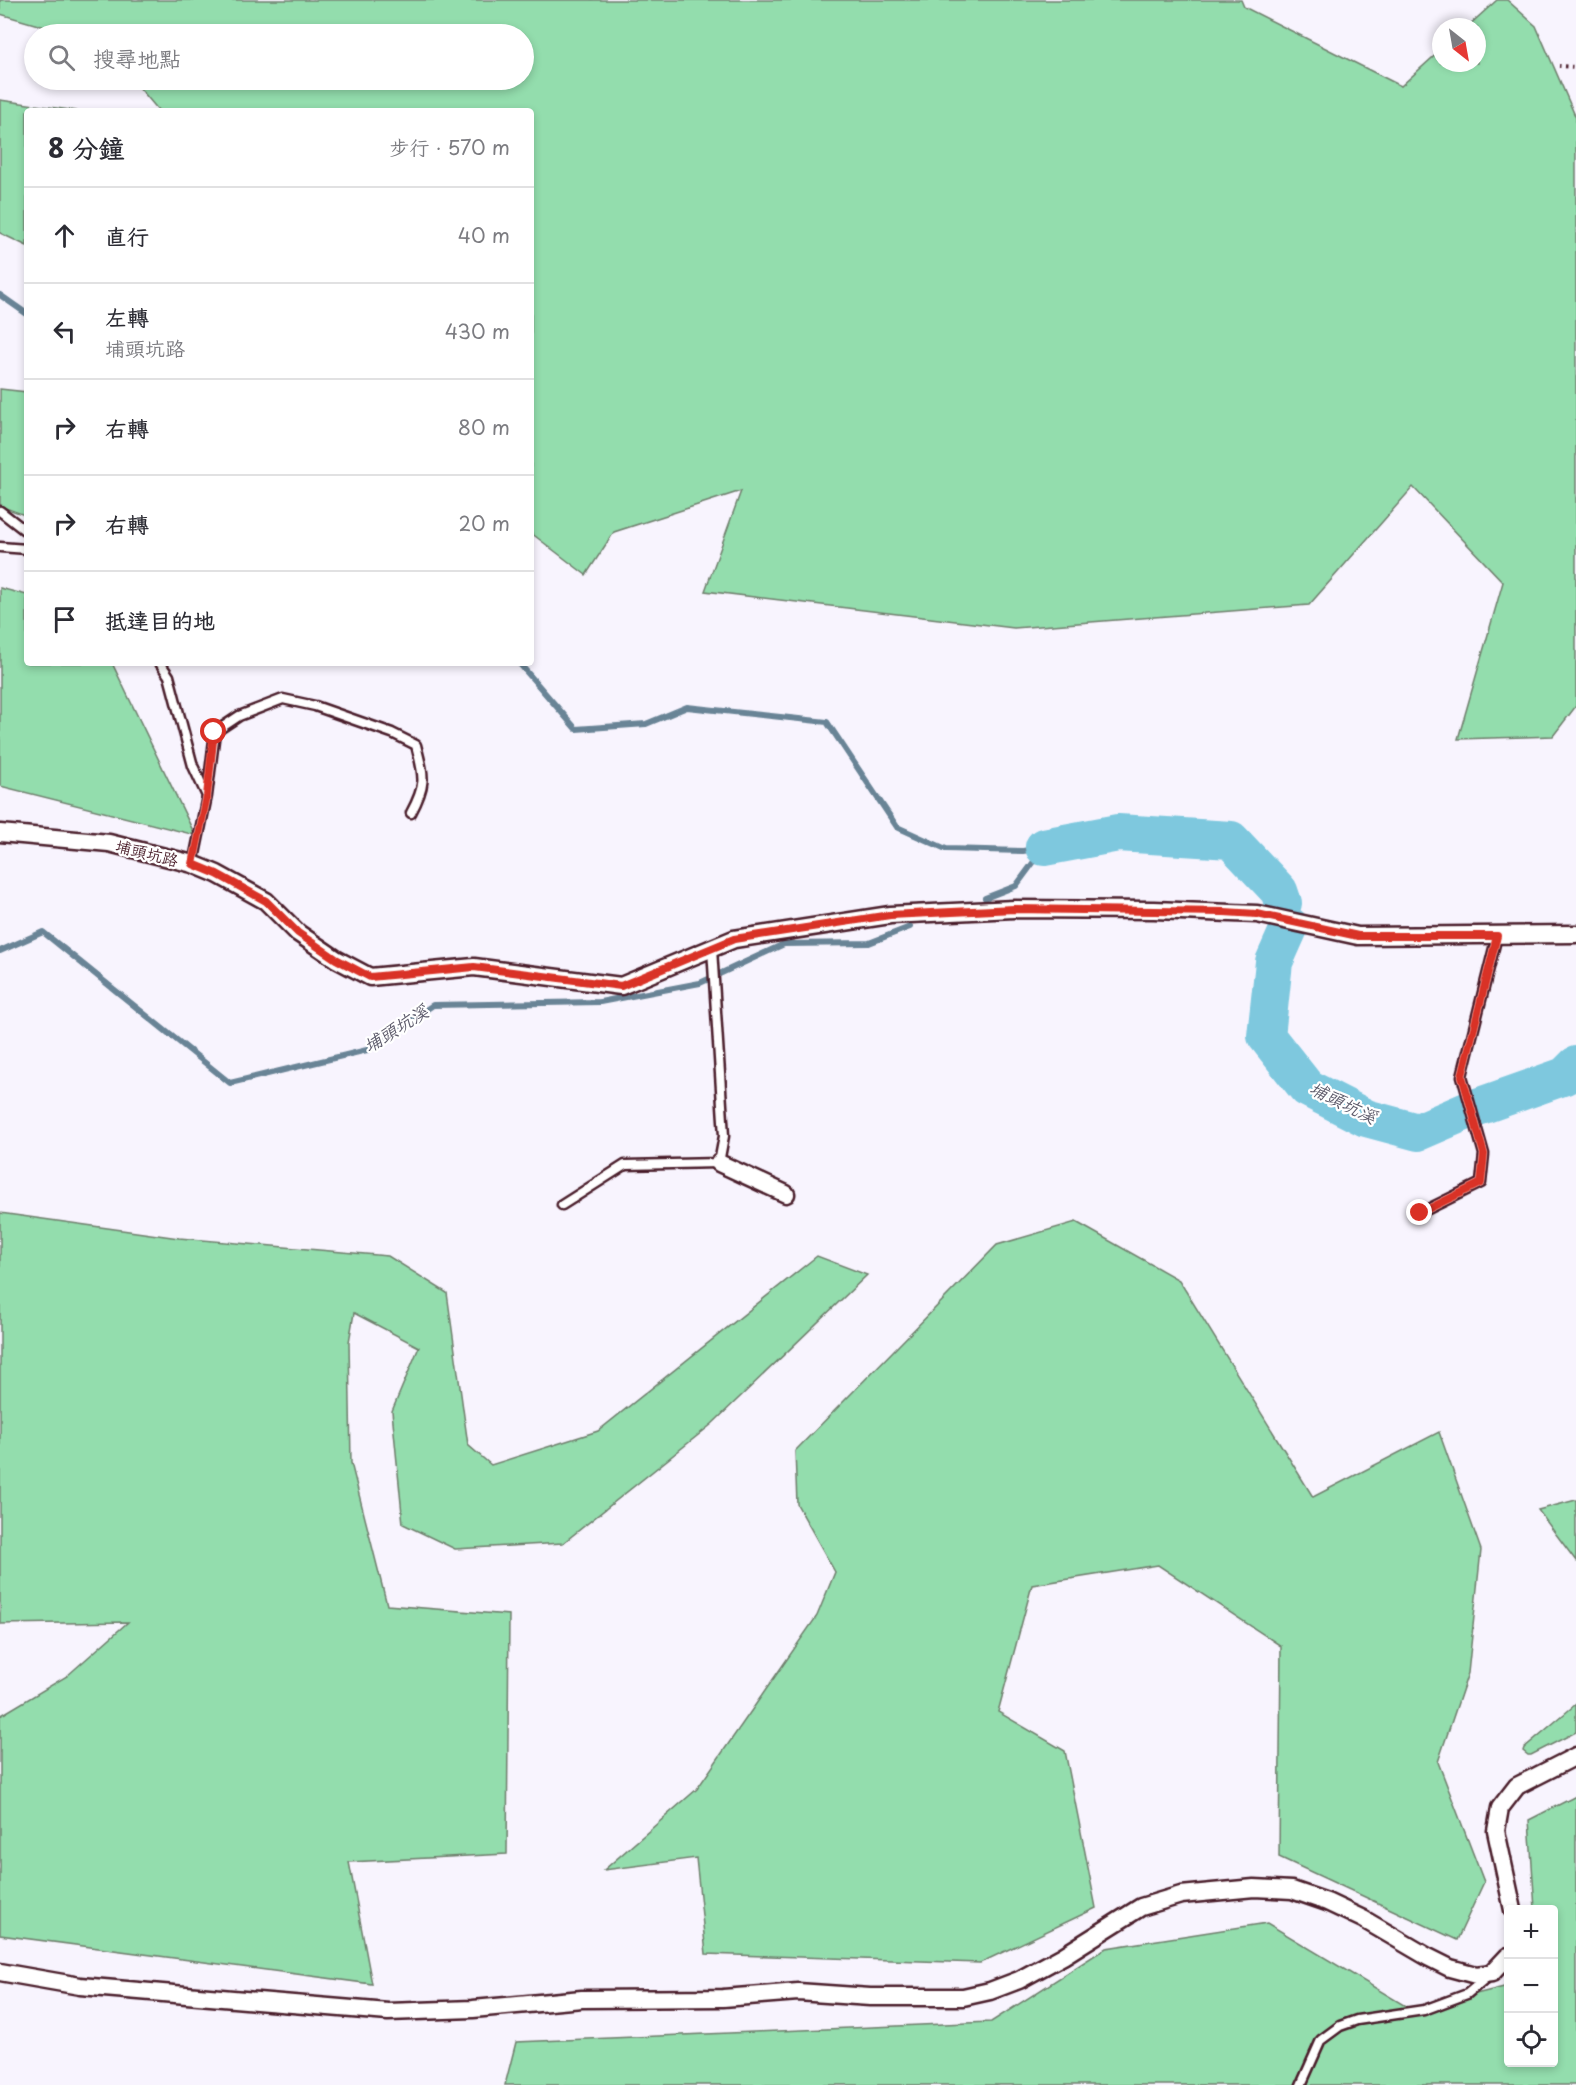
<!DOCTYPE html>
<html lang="zh-TW">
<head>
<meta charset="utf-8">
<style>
	:root { --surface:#fff; --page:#f2f2f3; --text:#2b2b33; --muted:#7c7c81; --line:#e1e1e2 }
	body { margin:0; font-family:"Playpen Sans","LXGW WenKai TC",sans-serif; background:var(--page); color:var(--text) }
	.controls { position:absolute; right:18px; bottom:18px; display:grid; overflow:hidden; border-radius:6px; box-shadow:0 3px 9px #0003 }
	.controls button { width:54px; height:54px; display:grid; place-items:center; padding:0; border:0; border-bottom:2px solid var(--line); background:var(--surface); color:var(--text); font:30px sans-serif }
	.compass { position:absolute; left:1432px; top:18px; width:54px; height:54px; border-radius:50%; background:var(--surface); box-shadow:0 3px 9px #0003; rotate:149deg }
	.stop { position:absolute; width:18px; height:18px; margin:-14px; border:4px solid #d93025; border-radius:50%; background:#fff }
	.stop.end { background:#d93025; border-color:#fff; box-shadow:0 2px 6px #0008 }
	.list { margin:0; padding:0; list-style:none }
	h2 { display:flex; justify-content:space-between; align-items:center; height:78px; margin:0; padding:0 24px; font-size:26px }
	h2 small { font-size:20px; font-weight:400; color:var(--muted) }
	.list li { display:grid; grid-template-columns:39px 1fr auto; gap:18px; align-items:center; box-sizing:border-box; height:96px; padding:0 24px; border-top:2px solid var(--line) }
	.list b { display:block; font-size:22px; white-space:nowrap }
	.list p { margin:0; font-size:20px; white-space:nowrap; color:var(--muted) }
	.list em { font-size:20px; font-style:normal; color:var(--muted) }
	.icon { flex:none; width:33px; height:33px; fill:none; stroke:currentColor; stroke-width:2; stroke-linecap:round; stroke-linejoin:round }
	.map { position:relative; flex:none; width:1576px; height:2085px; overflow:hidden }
	.search { position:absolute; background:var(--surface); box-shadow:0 3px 9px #0003; left:24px; top:24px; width:510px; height:66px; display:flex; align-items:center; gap:15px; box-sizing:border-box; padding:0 21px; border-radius:33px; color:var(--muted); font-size:22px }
	.panel { position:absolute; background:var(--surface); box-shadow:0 3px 9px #0003; left:24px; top:108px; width:510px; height:558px; border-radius:6px }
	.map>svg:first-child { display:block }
	.green { fill:#93ddad; stroke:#6e7e6c; stroke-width:1.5 }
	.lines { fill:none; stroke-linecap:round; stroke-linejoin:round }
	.stream { stroke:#698496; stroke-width:6 }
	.river { stroke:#7ec8de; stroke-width:38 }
	.service-casing { stroke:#4a1f2b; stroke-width:13 }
	.minor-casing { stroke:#4a1f2b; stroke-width:21 }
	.path { stroke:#4a1f2b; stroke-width:4; stroke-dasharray:1.5 4.5; stroke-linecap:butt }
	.service { stroke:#fff; stroke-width:8 }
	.minor { stroke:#fff; stroke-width:16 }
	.route { stroke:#d93025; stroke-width:8 }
	.labels { text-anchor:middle; stroke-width:4.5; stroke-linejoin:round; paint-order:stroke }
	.street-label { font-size:16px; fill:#4a1f2b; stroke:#fff }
	.water-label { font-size:18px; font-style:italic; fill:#5c5a6a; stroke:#fff }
</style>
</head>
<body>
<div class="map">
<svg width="1576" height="2085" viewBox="0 0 1576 2085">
	<rect width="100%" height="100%" fill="#f8f4fe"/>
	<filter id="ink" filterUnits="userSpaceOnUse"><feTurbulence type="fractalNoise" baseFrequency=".0167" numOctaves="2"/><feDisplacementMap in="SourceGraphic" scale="12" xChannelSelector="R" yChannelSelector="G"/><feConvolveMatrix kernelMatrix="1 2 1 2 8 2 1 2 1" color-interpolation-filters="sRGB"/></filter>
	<g filter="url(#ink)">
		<path class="green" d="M0,0H1241L1244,7L1401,86L1441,50V63H1477V27H1467L1497,0H1507L1536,26L1576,118V706L1553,736L1458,739L1503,582L1413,487L1309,605L1014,628L705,591L741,491L614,532L586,575L531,533V111H159L133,80H524V34H69L0,14Z
			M0,100L77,111H27V246L0,233Z
			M0,389L27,392V516L0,506Z
			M0,588L27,595V663H112L195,835L0,786Z
			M0,1213L179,1238L388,1256L447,1293L468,1445L491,1465L598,1431L817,1256L867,1275L712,1424L563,1543L455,1549L403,1524L392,1411L419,1347L354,1313L349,1342L351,1463L387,1605L509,1615L507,1854L349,1862L372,1984L0,1935V1716L67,1676L128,1622L0,1624Z
			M1076,1222L1179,1280L1313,1497L1439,1432L1481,1550L1468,1673L1438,1762L1484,1882L1457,1940L1279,1857L1281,1646L1158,1565L1032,1585L998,1712L1065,1751L1096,1908L980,1963L706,1954L696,1858L604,1870L697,1789L817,1616L835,1572L797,1504L795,1451L997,1245Z
			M1576,1500V1561L1538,1510Z
			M1576,1704V1732L1531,1755H1528L1523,1751L1524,1748Z
			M1576,1796V2085H505L516,2042L991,2022L1106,1948L1267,1923L1412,2010L1508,1986V2062H1554V1910L1535,1909L1529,1820Z"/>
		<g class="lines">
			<path class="stream" d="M0,295L27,314
				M519,663L576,729L646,724L687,707L827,722L897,827L946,849L1023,851L1044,847
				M985,898L1016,886L1044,848
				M0,951L43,932L230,1083L367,1050L433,1005L600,1002L700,983L784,944L869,943L910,927"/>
			<path class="river" d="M1044,847L1118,833L1231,840L1279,891L1283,903
				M1290,926L1274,962L1266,1036L1307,1088L1366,1118L1418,1132L1469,1110L1565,1076L1576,1065"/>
			<g class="service-casing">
				<path id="service" d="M0,511L27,532
					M0,547L27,549
					M160,663L169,676L193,766L207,796
					M193,864L207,796L215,732L239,716L283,699L315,706L392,733L416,745C424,777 427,783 411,813
					M562,1205L625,1165L719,1163L724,1136L712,949
					M1420,1213L1481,1183L1484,1154L1462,1076L1497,936
					M1301,2085L1321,2040L1340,2026L1357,2020L1424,2010L1467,1994L1487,1977"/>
			</g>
			<g class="minor-casing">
				<path id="minor" d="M0,833L109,843L193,864L217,874L266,901L298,933L336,959L370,977L474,967L621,986L734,939L890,915L1014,909L1154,910L1257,914L1358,936L1576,934
					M719,1163L786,1194
					M1513,1910L1496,1831L1500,1808L1517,1786L1576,1756
					M0,1972L80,1986L388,2012L473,2009L582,1999L723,1998L798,1992L870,1997H963L990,1991L1019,1980L1063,1956L1141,1907L1181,1895L1254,1888L1292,1890L1327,1902L1363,1919L1428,1957L1450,1968L1476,1975L1492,1973L1508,1956"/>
			</g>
			<path class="path" d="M1559,66L1576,67"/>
			<use href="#service" class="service"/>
			<use href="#minor" class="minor"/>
		</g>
	</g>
	<g class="lines" filter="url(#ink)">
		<path class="route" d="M214,732L207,796L193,864L217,874L266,901L298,933L336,959L370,977L474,967L621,986L734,939L890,915L1014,909L1224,912L1257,914L1358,936H1497L1462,1076L1484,1154L1481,1183L1420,1213"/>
	</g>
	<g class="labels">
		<g class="street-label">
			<text transform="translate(147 853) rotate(14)" y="6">埔頭坑路</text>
		</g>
		<g class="water-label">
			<text transform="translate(396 1029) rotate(-32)" y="6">埔頭坑溪</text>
			<text transform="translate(1343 1103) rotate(26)" y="6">埔頭坑溪</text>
		</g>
	</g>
</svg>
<div class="controls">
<button>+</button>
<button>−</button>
<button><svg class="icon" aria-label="locate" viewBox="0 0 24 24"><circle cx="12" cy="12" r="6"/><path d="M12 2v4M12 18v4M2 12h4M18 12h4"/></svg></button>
</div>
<svg class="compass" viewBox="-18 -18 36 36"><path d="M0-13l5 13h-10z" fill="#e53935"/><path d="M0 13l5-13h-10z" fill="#7c7c81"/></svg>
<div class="stop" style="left:214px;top:732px"></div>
<div class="stop end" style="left:1420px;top:1213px"></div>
<div class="search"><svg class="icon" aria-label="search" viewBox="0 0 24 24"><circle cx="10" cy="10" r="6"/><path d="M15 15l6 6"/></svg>搜尋地點</div>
<section class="panel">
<h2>8 分鐘<small>步行 · 570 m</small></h2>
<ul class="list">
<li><svg class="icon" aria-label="ahead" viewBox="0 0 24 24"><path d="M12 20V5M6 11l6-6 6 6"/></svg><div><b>直行</b></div><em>40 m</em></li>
<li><svg class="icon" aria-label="left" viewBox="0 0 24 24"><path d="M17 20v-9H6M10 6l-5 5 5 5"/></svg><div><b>左轉</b><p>埔頭坑路</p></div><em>430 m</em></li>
<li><svg class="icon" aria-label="right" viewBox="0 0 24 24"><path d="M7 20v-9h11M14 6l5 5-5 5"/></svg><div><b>右轉</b></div><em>80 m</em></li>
<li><svg class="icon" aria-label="right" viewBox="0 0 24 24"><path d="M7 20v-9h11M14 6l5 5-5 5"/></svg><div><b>右轉</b></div><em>20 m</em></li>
<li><svg class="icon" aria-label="arrive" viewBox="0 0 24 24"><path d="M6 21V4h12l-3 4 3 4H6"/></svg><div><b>抵達目的地</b></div></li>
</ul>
</section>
</div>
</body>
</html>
